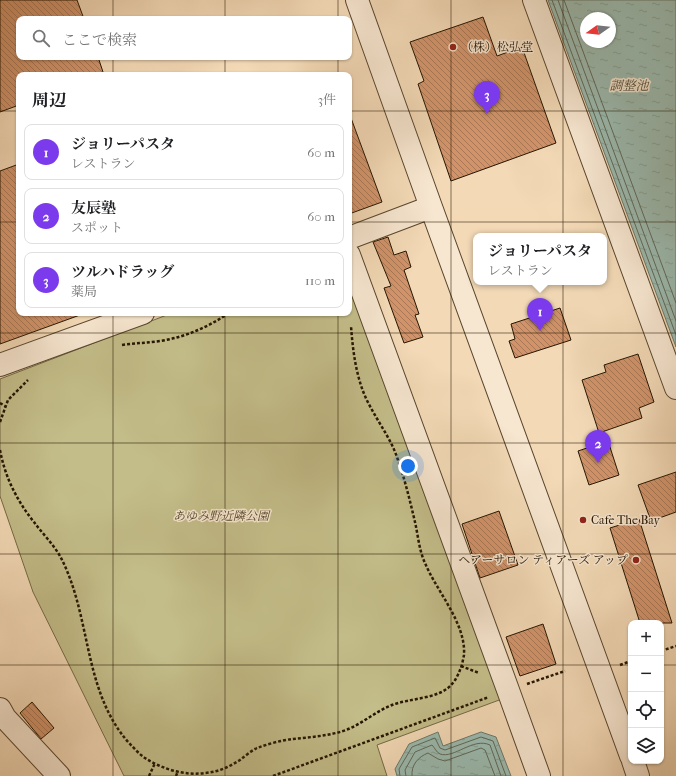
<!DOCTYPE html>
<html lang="ja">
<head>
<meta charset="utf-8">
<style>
	:root { --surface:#fff; --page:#f2f2f2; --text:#202124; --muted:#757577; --line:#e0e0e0; --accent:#7c3aed }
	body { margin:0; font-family:"IM FELL French Canon","Noto Serif JP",serif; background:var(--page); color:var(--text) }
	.controls { position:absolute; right:12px; bottom:12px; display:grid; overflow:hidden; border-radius:8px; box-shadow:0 1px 3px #0004 }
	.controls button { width:36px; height:36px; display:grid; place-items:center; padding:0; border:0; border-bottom:1px solid var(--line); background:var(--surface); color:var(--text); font:20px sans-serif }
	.compass { position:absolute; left:580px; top:12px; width:36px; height:36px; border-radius:50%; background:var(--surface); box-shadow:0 1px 3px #0004; rotate:255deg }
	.you { position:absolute; left:408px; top:466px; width:14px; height:14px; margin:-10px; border:3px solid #fff; border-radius:50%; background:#1a73e8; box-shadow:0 0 0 6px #1a73e833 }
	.badge { display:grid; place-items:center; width:26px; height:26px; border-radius:50%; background:var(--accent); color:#fff; font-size:13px; font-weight:700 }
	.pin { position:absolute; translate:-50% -33px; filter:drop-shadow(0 1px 2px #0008) }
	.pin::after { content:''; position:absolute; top:21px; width:14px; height:12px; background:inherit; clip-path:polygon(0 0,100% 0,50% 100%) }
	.popup { position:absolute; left:473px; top:233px; width:134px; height:52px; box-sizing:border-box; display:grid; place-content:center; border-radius:8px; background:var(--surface); filter:drop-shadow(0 1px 3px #0005); font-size:13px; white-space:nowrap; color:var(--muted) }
	.popup b { font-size:15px; color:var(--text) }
	.popup::after { content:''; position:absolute; left:50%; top:100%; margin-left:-8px; border:8px solid transparent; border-top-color:var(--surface) }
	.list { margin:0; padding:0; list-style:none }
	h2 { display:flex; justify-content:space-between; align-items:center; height:52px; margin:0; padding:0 16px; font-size:17px }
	h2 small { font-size:13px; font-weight:400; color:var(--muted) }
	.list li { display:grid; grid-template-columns:26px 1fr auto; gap:12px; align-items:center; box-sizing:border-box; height:56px; margin:0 8px 8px; padding:0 8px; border:1px solid var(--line); border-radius:8px }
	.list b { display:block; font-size:15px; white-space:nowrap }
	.list p { margin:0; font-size:13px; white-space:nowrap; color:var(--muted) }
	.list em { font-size:13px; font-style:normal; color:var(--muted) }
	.icon { flex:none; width:22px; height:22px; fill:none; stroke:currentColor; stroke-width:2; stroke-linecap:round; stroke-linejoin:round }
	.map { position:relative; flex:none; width:676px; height:776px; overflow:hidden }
	.search { position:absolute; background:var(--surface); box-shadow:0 1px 3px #0004; left:16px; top:16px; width:336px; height:44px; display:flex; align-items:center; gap:10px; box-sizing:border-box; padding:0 14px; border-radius:8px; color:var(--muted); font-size:15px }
	.panel { position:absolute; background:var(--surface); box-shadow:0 1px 3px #0004; left:16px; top:72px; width:336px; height:244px; border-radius:8px }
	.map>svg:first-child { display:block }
	.green { fill:#c3bd89; stroke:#746944 }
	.water { fill:url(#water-ripples); stroke:#6c7869; fill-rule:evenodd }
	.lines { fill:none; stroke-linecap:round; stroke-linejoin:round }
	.shore { stroke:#606858; stroke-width:1 }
	.building { fill:url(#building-back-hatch); stroke:#251500 }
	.minor-casing { stroke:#58462e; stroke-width:24 }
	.path { stroke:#251500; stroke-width:2.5; stroke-dasharray:3 2; stroke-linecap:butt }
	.minor { stroke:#f7e6d0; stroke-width:22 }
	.grid { fill:none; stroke:#251500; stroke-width:1; stroke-opacity:0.55 }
	.poi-dot { fill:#8f2418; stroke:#f7e6d0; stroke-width:1.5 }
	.labels { text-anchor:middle; stroke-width:3; stroke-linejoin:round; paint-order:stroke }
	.poi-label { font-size:12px; fill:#251500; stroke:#f7e6d0; text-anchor:start }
	.park-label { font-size:12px; font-style:italic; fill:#544729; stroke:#f7e6d0 }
	.water-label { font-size:13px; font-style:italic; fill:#4e4f3d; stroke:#f7e6d0 }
</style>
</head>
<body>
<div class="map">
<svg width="676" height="776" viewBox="0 0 676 776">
	<defs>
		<pattern id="water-ripples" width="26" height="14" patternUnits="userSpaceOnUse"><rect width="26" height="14" fill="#9bbaaf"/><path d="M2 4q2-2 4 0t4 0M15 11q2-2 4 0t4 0" fill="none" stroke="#859f95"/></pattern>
		<pattern id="building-back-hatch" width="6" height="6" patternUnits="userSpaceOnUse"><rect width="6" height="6" fill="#d1936a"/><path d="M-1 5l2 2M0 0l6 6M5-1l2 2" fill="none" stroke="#a97755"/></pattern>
	</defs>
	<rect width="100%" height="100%" fill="#f3d9b6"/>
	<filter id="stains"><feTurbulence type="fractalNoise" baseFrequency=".005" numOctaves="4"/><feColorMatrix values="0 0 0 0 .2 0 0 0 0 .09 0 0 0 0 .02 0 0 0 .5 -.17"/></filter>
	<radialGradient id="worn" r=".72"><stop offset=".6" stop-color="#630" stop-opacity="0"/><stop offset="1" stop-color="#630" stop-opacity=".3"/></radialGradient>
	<path class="green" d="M349,276L502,699L377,745L387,776H124L33,592L0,496V379L172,313H349Z"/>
	<path class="water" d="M548,0H676V347ZM586,18H610V42H586Z
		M438,732L443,746L481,732L496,737L511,776H397L395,769L409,744Z"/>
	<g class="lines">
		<path class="shore" d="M552,0L676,335
			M558,0L676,321
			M564,0L676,303
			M400,776L399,769L412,747L435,738L440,748L445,750L481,737L493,741L506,776
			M406,776L405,770L415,752L432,745C435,748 436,752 440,754C454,759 473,737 490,745L501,776
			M412,776C411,765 418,757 428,753L438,759L445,761L481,748L485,750L495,776"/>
	</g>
	<path class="building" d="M0,0H77L84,19H19V57H98L104,75H19V105L0,112Z
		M483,17L497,56L522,47L556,143L451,181L418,84L424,81L410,42Z
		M351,118L382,202L349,214V119Z
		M19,164V313H80V315L0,344V171Z
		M388,237L394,255L406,251L411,267L404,270L419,314L415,315L423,337L404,343L384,288L391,286L373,242Z
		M560,308L571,340L515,358L509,341L515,339L511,324Z
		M638,354L654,402L639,408L642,418L599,433L582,380L606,372L604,365Z
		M608,441L619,475L589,485L578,451Z
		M676,472V512L651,521L638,485Z
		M499,511L518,565L480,578L462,524Z
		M639,519L672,623H640L610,528Z
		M543,624L556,664L520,676L506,637Z
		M32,702L54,728L41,739L20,713Z"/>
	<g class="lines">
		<g class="minor-casing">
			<path id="minor" d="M357,0L431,207L631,756
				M534,0L676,388
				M349,238L431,207
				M349,255L508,690L539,776
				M0,365L143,313
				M0,709L5,718L59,776
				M633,761L638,776"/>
		</g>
		<path class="path" d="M122,345C135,343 147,343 160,341C186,337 208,327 229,313
			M0,403L5,406
			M0,422L8,400L28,380
			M0,450C5,477 17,501 34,522C42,533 53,544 60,556C92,616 82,690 129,743C134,748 139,754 145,758C162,769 185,776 205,773C218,772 229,767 240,760C245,756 251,751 257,748C268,744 282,740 293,739C311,737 329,736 346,730C362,724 376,711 392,705C410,698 440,699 452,684C455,681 458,675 460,670C462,666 463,660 464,655C466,623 437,592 425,563C419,550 418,535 415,522C410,501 405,480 398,460C392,441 380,425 371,408C357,384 353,354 351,326
			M661,651L676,646
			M620,665L631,661
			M461,666L479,673
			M527,684L565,671
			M149,776L155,763
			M176,776L178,771
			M273,776L489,697"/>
		<use href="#minor" class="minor"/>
	</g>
	<path class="grid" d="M113,0V19M225,0V19M338,0V19M451,0V776M563,0V776M113,57V75M225,57V75M338,57V75M0,111H19M349,111H676M0,222H19M349,222H676M113,313V776M225,313V776M338,313V776M0,333H676M0,443H676M0,554H676M0,665H631M661,665H676"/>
	<g class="poi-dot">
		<circle cx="453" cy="47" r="4"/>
		<circle cx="583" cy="520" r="4"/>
		<circle cx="636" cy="560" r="4"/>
	</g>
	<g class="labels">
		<g class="poi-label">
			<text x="461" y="51">（株）松弘堂</text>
			<text x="591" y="524">Cafe The Bay</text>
			<text x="628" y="564" text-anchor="end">ヘアーサロン ティアーズ アップ</text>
		</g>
		<g class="park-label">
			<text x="221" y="520">あゆみ野近隣公園</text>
		</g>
		<g class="water-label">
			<text x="629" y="90">調整池</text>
		</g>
	</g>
	<rect width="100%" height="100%" filter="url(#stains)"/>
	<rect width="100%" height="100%" fill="url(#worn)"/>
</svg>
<div class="controls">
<button>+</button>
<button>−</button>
<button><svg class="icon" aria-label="locate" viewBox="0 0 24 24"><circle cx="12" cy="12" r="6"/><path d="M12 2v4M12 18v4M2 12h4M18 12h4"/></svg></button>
<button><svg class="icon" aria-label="layers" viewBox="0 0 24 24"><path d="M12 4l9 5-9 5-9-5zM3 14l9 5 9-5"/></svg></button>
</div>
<svg class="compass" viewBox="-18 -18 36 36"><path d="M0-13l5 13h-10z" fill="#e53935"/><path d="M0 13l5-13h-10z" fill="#757577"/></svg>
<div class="you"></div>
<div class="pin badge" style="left:540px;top:331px">1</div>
<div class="popup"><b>ジョリーパスタ</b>レストラン</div>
<div class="pin badge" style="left:598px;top:463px">2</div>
<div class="pin badge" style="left:487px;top:114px">3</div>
<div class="search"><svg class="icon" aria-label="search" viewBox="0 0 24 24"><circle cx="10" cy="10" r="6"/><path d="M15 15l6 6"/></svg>ここで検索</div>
<section class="panel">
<h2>周辺<small>3件</small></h2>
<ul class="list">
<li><span class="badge">1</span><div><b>ジョリーパスタ</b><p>レストラン</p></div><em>60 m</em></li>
<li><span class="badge">2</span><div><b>友辰塾</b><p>スポット</p></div><em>60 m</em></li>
<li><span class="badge">3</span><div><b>ツルハドラッグ</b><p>薬局</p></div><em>110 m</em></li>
</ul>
</section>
</div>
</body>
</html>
